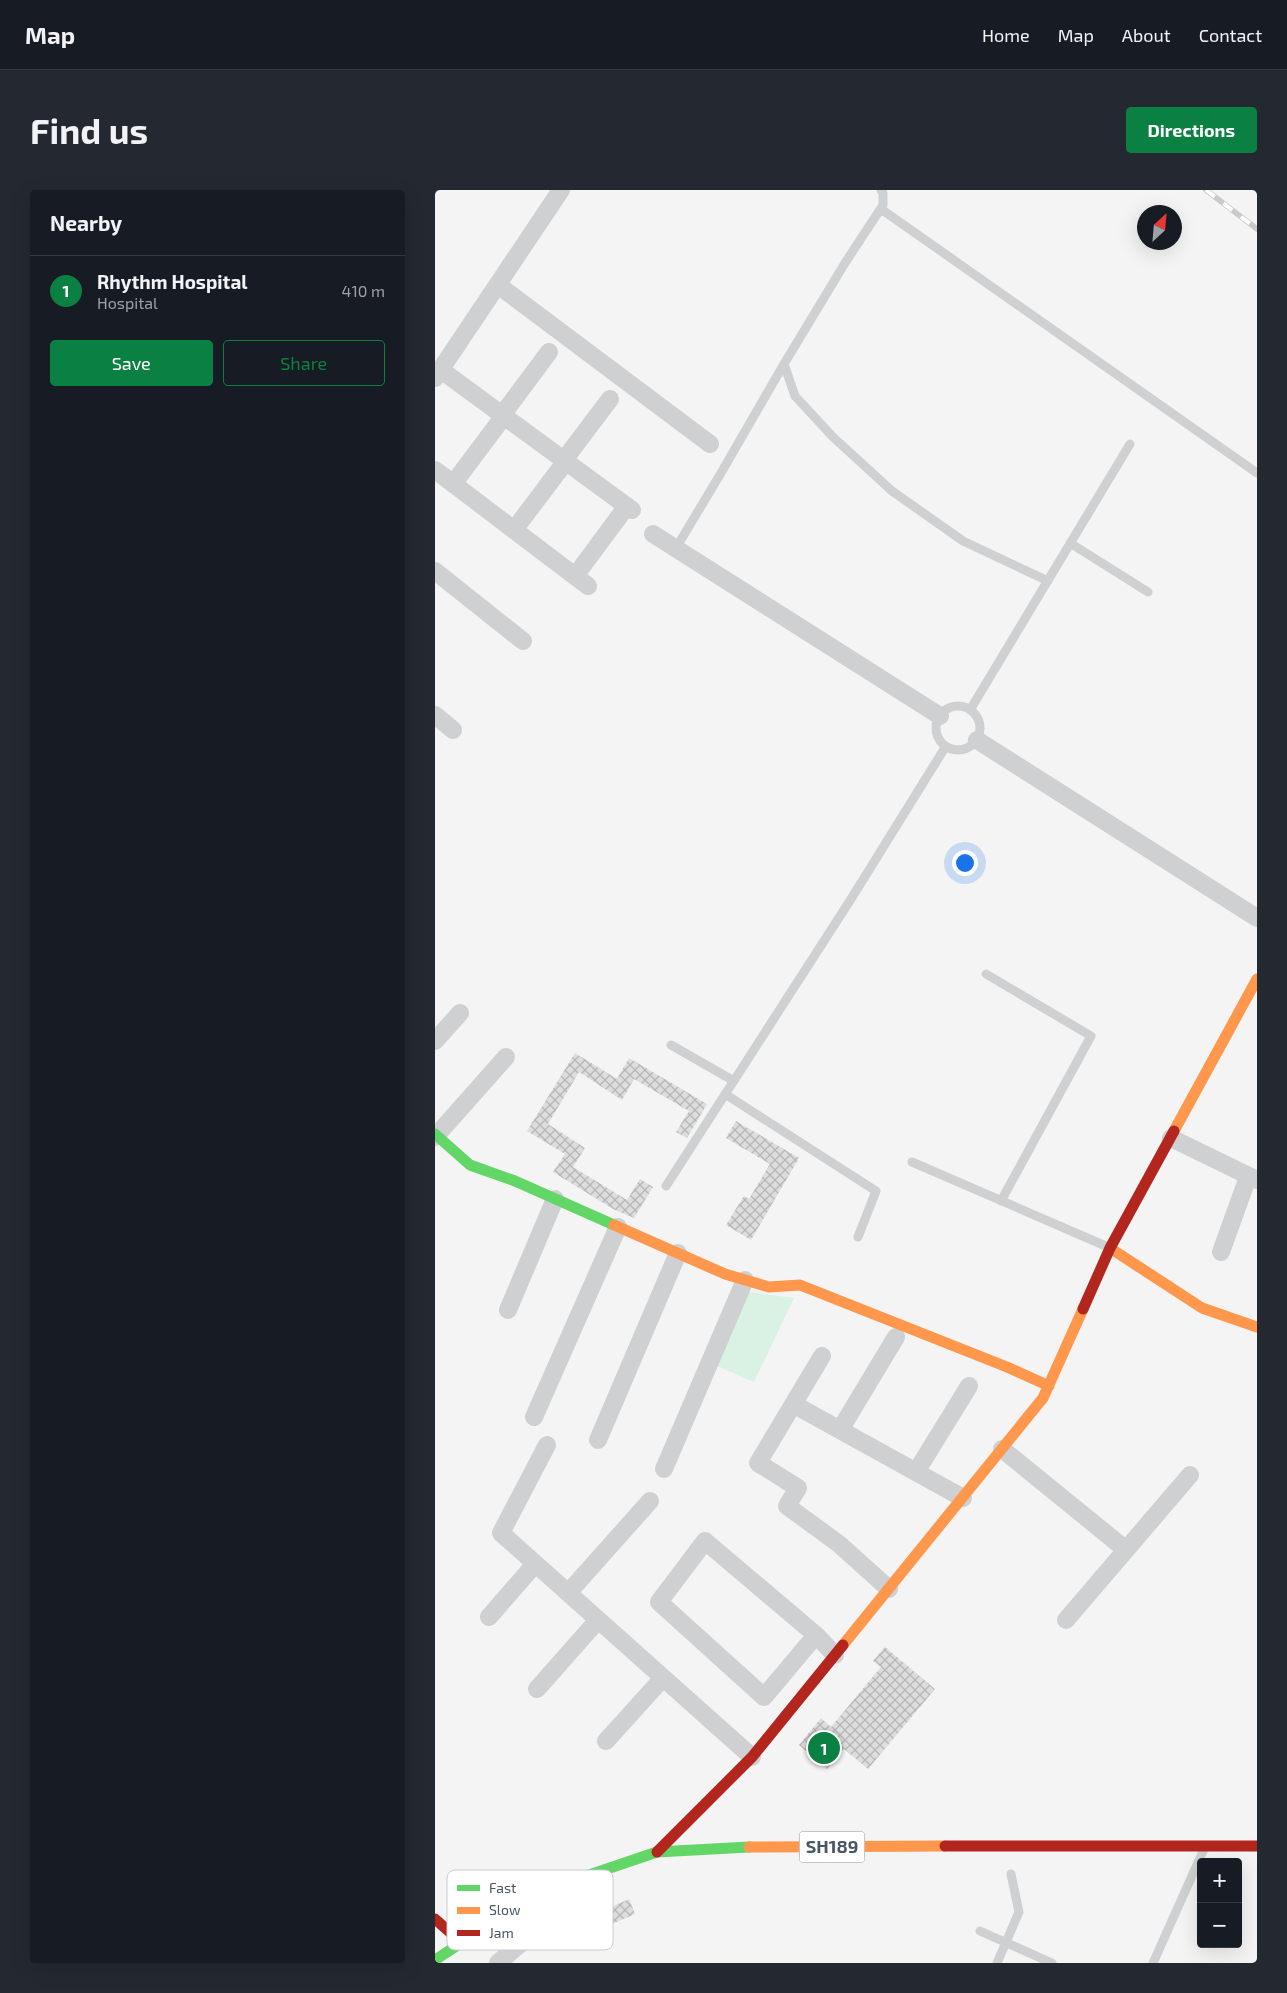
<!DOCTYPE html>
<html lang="en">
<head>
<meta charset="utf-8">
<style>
	:root { --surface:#171b24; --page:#242831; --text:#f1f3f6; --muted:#9ea1a6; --line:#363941; --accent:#0b8043 }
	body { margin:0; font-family:"Exo 2",sans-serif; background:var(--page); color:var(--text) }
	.controls { position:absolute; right:15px; bottom:15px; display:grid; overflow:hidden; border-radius:5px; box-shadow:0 5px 20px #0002 }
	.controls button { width:45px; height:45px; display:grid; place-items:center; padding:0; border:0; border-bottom:1px solid var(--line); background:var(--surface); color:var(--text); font:25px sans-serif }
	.compass { position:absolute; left:702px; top:15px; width:45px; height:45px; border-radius:50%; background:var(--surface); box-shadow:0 5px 20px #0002; rotate:26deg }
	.you { position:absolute; left:529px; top:672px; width:18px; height:18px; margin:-12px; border:4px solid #fff; border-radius:50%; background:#1a73e8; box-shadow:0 0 0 8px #1a73e833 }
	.badge { display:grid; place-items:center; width:32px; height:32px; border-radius:50%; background:var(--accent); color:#fff; font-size:16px; font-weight:700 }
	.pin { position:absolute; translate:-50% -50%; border:2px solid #fff; box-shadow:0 1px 5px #0006 }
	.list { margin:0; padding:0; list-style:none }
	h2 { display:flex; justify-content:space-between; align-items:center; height:65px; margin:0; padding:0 20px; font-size:21px }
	h2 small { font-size:16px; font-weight:400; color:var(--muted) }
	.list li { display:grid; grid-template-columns:32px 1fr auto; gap:15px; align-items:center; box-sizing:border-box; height:70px; padding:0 20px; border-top:1px solid var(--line) }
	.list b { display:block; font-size:19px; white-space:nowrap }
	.list p { margin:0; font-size:16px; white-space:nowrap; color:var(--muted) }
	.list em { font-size:16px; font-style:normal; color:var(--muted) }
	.actions { display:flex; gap:10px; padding:15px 20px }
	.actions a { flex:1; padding:11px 0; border:1px solid var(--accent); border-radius:5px; text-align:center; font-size:18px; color:var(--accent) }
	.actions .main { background:var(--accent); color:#fff }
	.map { position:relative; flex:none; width:822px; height:1773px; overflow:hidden; border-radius:5px }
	header { display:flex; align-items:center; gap:30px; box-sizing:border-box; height:70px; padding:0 25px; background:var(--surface); border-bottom:1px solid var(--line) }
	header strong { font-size:24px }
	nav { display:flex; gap:28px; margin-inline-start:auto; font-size:18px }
	.intro { display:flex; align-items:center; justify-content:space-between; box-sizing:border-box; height:120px; padding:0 30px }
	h1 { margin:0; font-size:35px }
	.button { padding:12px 22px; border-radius:5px; background:var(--accent); color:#fff; font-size:18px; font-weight:700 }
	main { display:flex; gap:30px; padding:0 30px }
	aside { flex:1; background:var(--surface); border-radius:5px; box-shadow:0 5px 20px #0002 }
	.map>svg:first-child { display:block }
	.grass { fill:#d9f2e3 }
	.building { fill:url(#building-cross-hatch) }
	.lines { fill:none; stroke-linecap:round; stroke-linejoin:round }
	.lane { stroke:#ced0d2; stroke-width:9 }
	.street { stroke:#ced0d2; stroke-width:18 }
	.fast { stroke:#63d668; stroke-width:11 }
	.slow { stroke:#ff974d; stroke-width:11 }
	.jam { stroke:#b3261e; stroke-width:11 }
	.rail-casing { stroke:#c9cacc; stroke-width:5.5 }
	.rail { stroke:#fff; stroke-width:4; stroke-dasharray:11; stroke-linecap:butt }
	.labels { text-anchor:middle; stroke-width:4.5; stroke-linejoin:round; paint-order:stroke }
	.shield { fill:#fff; stroke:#808990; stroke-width:1 }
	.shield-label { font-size:18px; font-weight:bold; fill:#4a5661 }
	.key { fill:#fff; stroke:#c9ccd0; stroke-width:1 }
	.key-label { font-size:14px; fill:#4a5661 }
</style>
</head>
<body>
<header>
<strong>Map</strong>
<nav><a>Home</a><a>Map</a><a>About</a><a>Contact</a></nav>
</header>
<div class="intro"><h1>Find us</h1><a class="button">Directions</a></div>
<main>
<aside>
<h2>Nearby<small></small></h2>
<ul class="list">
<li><span class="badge">1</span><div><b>Rhythm Hospital</b><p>Hospital</p></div><em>410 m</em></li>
</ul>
<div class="actions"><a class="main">Save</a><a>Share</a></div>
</aside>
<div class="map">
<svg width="822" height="1773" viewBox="0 0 822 1773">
	<defs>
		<pattern id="building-cross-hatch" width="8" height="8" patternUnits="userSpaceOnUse" patternTransform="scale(1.25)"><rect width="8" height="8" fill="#ddddde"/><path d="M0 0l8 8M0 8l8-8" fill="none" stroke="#b5b6b7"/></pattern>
	</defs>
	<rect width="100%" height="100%" fill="#f4f4f4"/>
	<path class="grass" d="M314,1102L359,1108L319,1192L282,1176Z"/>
	<path class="building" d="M140,863L182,889L194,868L272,914L252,948L241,942L254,921L199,889L187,910L144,882L113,934L150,958L138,977L192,1010L205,989L218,997L199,1028L178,1019L118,982L130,964L92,941Z
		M301,931L364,968L316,1050L291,1035L309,1006L314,1009L335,974L291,948Z
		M450,1457L500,1499L433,1579L409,1559L392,1579L364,1555L386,1528L396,1537L446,1477L438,1471Z
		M194,1709L200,1724L144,1748L138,1734Z"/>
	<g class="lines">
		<path class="lane" d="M446,19L822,283
			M349,174L360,206L398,247L457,301L528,351L613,391
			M635,353L713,402
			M241,358L286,283L349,174L410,73L448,15V3L446,0
			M501 538a22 22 0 1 1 44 0a22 22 0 1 1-44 0Z
			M535,520L695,254
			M551,784L656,846L566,1011
			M236,855L299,891
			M290,904L441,1001L423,1047
			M477,972L673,1057
			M231,996L416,709L511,556
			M545,1741L617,1773
			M562,1773L584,1722L576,1684
			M718,1773L769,1659"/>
		<path class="street" d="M63,95L275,254
			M6,180L197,320
			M0,188L126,0
			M67,225L114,162
			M129,270L175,209
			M0,280L153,396
			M18,294L69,226
			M79,340L131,271
			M218,344L505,526
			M0,381L88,451
			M140,386L192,316
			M0,525L18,540
			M542,550L822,728
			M0,851L25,823
			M0,947L71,867
			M736,948L822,990
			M786,1062L813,987
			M73,1120L120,1009
			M387,1166L323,1273L363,1298L352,1316L404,1354L454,1399
			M358,1214L528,1308
			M99,1227L183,1037
			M405,1240L461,1147
			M163,1250L243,1063
			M112,1255L66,1343L317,1567
			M567,1259L690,1359
			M229,1279L310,1090
			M481,1282L534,1196
			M133,1403L215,1311
			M54,1427L100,1374
			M631,1430L755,1285
			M381,1445L329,1507L224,1412L270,1351L381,1445L400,1465
			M102,1499L163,1430
			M171,1551L228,1488
			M63,1773L132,1713L143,1689"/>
		<path class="fast" d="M0,944L35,975L80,991L179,1035
			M0,1770L101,1703L222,1662L314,1657"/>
		<path class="slow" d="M739,941L822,789
			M179,1035L290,1084L334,1097L365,1095L572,1177L614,1196
			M675,1058L767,1118L822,1137
			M408,1455L608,1208L648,1119
			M314,1657L510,1656"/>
		<path class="jam" d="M648,1119L675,1058L739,941
			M510,1656H822
			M222,1662L317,1567L408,1455
			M0,1729L26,1752"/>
		<g class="rail-casing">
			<path id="rail" d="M771,0L822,39"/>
		</g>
		<use href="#rail" class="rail"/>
	</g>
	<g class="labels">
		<rect class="shield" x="364.5" y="1641.5" width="65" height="31" rx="4"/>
		<g class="shield-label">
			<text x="397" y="1663">SH189</text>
		</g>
	</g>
	<rect x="12" y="1680" width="166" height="80" rx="8" class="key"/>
	<rect x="22" y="1695" width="23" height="6" fill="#63d668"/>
	<rect x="22" y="1717" width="23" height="7" fill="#ff974d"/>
	<rect x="22" y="1740" width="23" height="6" fill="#b3261e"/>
	<g class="key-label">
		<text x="54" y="1703">Fast</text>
		<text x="54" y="1725">Slow</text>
		<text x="54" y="1748">Jam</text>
	</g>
</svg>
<div class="controls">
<button>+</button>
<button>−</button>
</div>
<svg class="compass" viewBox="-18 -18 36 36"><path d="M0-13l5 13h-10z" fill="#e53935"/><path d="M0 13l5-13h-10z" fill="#9ea1a6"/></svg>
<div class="you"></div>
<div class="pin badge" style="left:389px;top:1558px">1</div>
</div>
</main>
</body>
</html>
